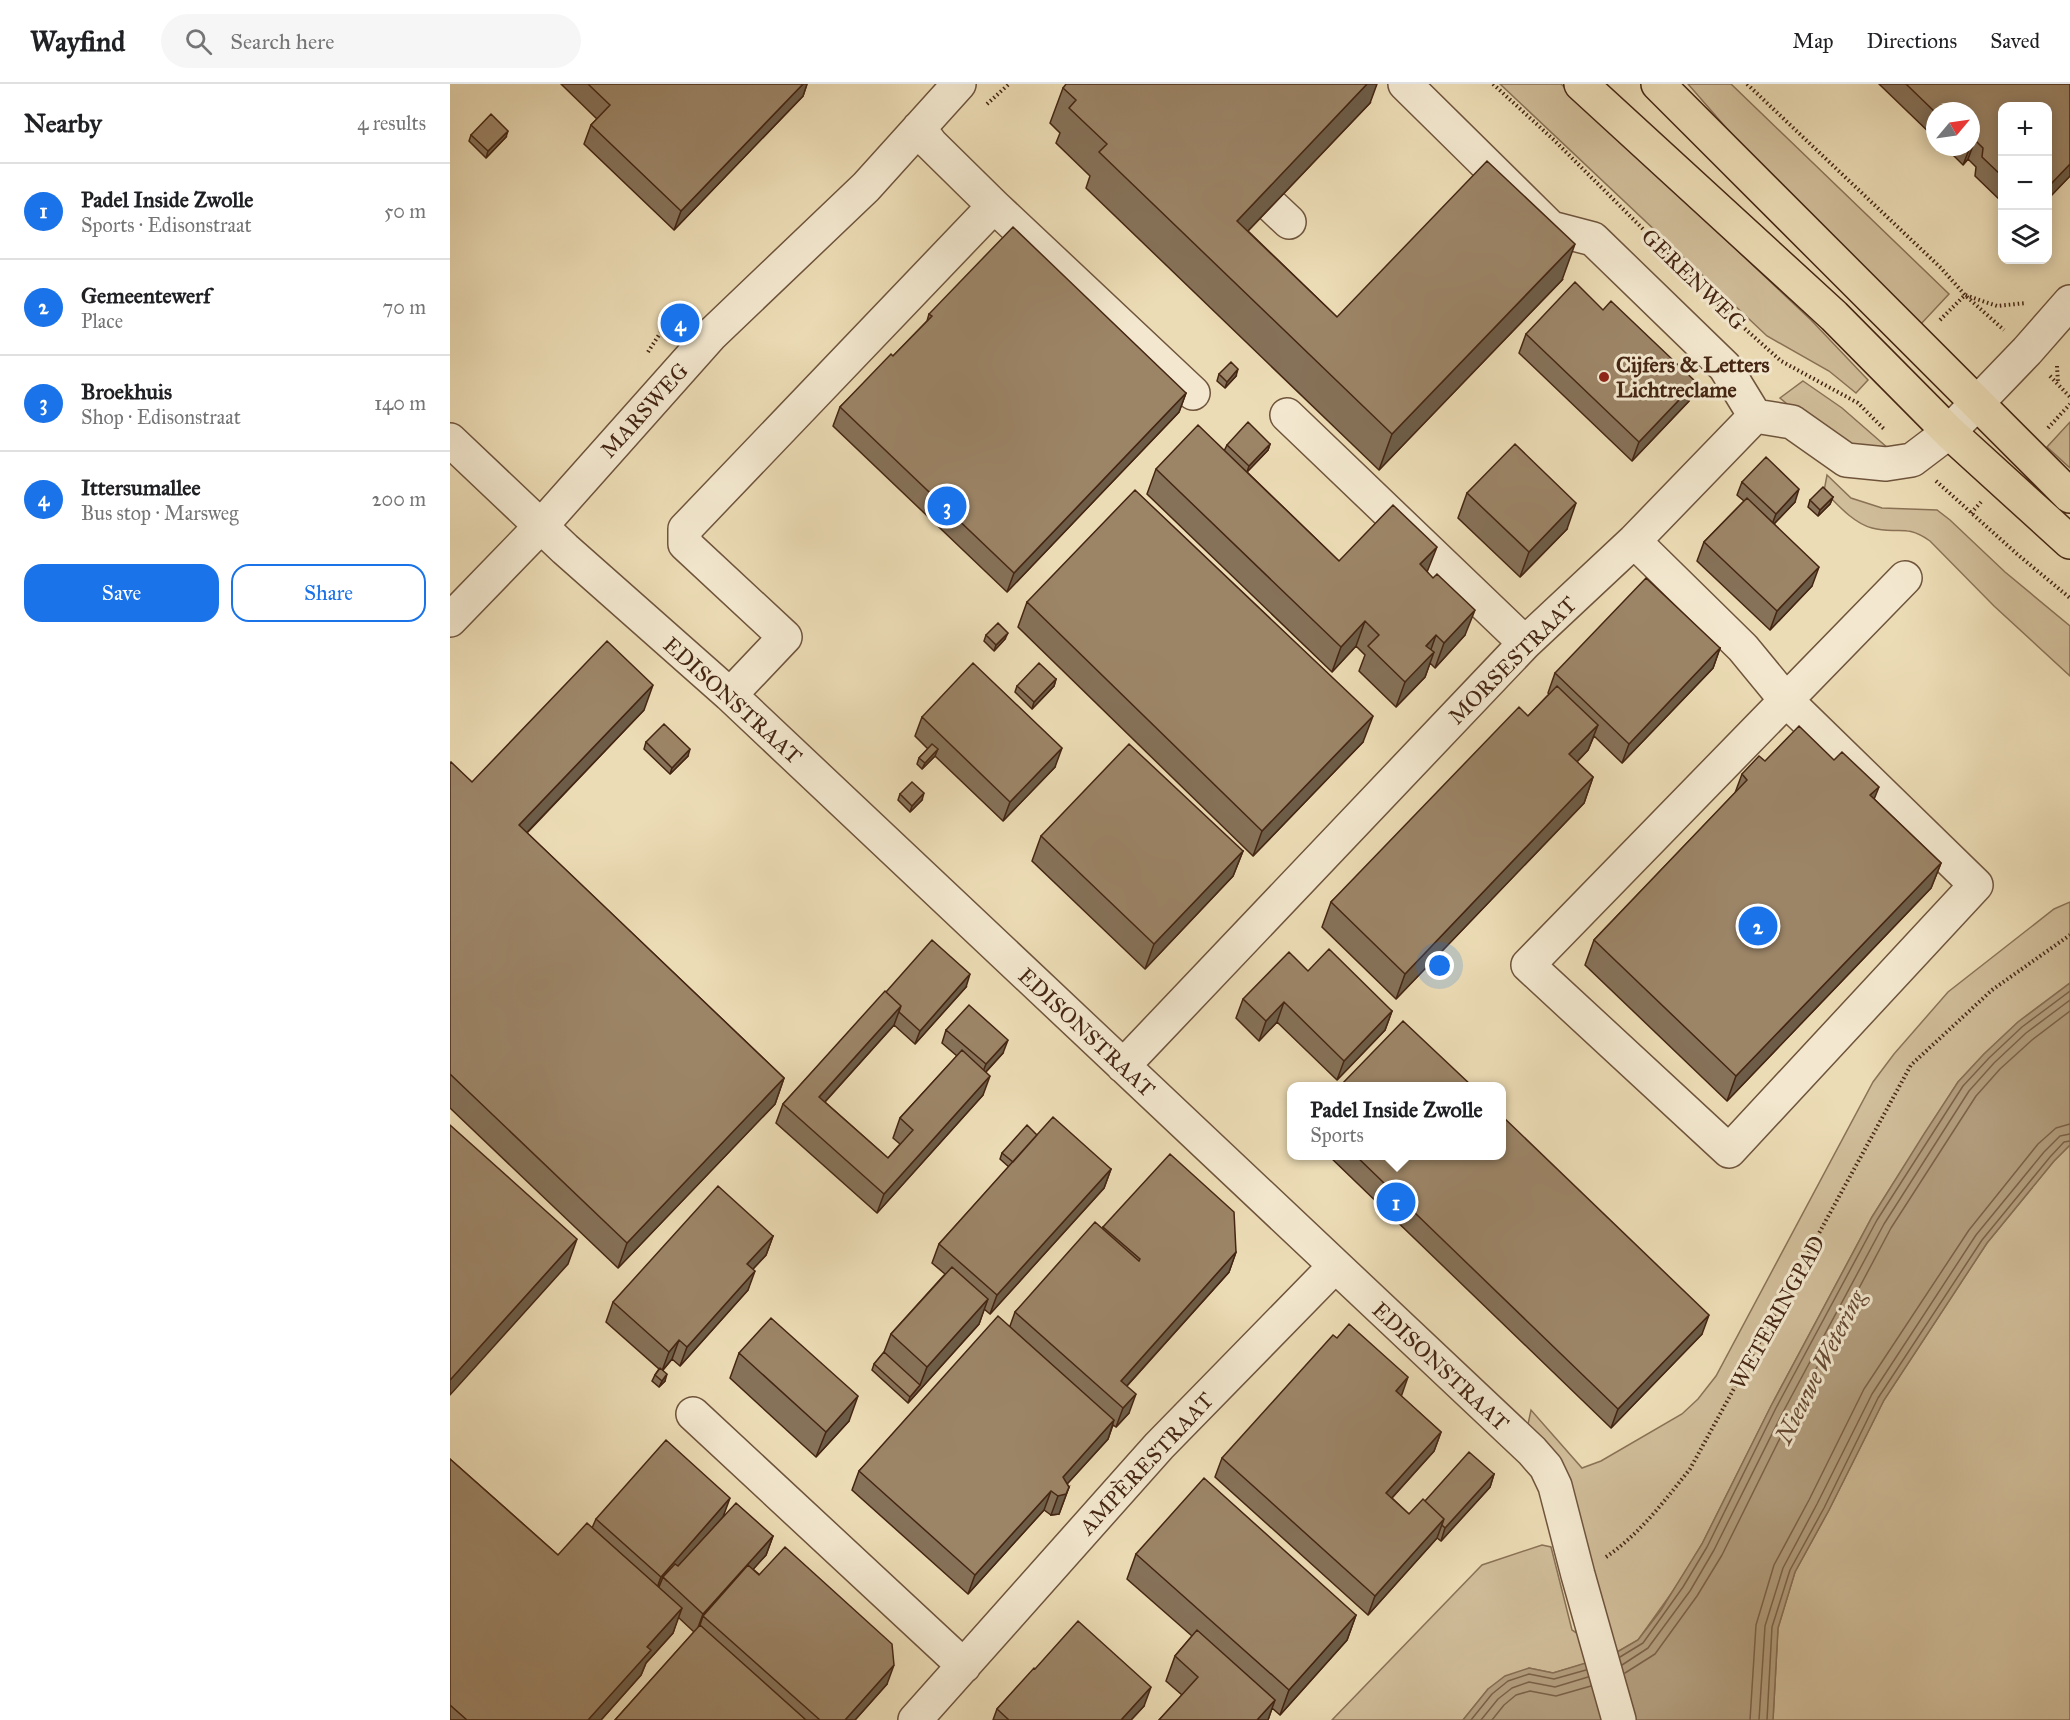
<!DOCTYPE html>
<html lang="en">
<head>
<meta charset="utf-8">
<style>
	:root { --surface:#fff; --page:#f6f6f6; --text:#202124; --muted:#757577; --line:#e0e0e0; --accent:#1a73e8 }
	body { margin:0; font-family:"IM FELL Great Primer",serif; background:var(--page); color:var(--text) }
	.controls { position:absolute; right:18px; top:18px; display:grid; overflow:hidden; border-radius:12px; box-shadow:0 3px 15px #0003 }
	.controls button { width:54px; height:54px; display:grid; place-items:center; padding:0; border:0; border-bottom:2px solid var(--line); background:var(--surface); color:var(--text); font:30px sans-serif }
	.compass { position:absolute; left:1476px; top:18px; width:54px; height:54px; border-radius:50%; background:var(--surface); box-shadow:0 3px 15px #0003; rotate:61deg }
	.you { position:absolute; left:990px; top:882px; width:21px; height:21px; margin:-15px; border:4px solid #fff; border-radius:50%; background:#1a73e8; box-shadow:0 0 0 9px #1a73e833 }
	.badge { display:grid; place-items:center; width:39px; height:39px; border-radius:50%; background:var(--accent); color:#fff; font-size:20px; font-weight:700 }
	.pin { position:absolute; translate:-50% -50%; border:3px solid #fff; box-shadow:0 2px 6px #0006 }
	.popup { position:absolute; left:837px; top:998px; width:219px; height:78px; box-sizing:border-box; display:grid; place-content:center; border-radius:12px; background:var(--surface); filter:drop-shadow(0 2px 4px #0005); font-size:20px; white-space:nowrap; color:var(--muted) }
	.popup b { font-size:22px; color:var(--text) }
	.popup::after { content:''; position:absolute; left:50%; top:100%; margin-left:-12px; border:12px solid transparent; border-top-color:var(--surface) }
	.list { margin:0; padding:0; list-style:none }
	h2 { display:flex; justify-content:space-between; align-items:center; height:78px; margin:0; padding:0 24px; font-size:26px }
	h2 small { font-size:20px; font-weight:400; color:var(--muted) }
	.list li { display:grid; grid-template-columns:39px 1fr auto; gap:18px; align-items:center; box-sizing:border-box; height:96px; padding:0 24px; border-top:2px solid var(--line) }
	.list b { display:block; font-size:22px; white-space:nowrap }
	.list p { margin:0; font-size:20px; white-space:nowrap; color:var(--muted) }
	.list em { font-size:20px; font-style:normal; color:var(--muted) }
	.actions { display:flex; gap:12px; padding:18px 24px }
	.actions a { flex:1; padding:14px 0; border:2px solid var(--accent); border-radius:18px; text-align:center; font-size:21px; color:var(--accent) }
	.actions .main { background:var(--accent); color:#fff }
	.icon { flex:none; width:33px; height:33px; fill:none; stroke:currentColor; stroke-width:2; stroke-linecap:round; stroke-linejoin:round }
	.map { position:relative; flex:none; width:1620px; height:1636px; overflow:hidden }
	header { display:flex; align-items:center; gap:36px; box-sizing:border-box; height:84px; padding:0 30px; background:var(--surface); border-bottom:2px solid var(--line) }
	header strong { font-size:28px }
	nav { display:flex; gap:33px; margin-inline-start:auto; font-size:21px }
	.search { width:420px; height:54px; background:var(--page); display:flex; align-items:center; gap:15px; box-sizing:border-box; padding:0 21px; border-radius:33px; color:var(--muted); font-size:22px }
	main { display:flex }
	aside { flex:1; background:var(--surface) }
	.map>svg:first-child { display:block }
	.green { fill:#d0bd99; stroke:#8a7256; stroke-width:1.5 }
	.water { fill:#b39e7e; stroke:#876e53; stroke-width:1.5 }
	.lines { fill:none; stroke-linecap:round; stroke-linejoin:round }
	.shore { stroke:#7c6248; stroke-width:1.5 }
	.minor-casing { stroke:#6f543c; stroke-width:36 }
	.major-casing { stroke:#452613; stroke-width:36 }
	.path { stroke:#452613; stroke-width:4; stroke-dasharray:1.5 3; stroke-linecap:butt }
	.minor { stroke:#f3e8cf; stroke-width:33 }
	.major { stroke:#ecdcb5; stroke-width:33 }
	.wall { fill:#867259; stroke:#452613; stroke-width:1.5 }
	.shaded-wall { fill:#6d5d48; stroke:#452613; stroke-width:1.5 }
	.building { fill:#9c8567; stroke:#452613; stroke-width:1.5 }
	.poi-dot { fill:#8f2418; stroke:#f3e8cf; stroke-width:2 }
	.labels { text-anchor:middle; stroke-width:6; stroke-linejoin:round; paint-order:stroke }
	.street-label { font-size:22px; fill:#452613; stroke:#f3e8cf }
	.poi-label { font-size:22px; font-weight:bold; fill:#452613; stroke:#f3e8cf; text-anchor:start }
	.water-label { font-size:24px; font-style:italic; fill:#664a33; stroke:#f3e8cf }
</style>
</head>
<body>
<header>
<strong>Wayfind</strong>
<div class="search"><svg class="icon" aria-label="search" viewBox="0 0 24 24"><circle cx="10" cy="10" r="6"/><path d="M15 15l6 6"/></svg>Search here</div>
<nav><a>Map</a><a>Directions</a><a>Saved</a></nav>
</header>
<main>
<aside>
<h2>Nearby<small>4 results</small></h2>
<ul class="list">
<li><span class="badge">1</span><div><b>Padel Inside Zwolle</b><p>Sports · Edisonstraat</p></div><em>50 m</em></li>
<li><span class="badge">2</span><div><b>Gemeentewerf</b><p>Place</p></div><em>70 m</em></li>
<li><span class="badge">3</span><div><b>Broekhuis</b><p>Shop · Edisonstraat</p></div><em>140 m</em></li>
<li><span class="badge">4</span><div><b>Ittersumallee</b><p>Bus stop · Marsweg</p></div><em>200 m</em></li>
</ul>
<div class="actions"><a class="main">Save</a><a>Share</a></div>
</aside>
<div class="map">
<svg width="1620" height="1636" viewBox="0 0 1620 1636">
	<rect width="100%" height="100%" fill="#ecdcb5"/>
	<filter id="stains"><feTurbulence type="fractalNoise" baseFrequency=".00333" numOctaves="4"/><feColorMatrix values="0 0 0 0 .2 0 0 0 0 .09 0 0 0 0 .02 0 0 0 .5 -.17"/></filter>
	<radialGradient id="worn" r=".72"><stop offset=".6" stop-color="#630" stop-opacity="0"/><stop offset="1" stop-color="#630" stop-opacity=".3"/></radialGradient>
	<path class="green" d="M1050,0H1111L1361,236L1418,296L1406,309L1379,287L1317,252Z
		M1238,0H1281L1499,210L1470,241L1327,102Z
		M1353,297L1392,324L1439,365L1398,371L1330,314Z
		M1620,338V384L1597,363Z
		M1377,391L1401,414L1432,424L1487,426L1500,436L1555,488L1620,542V592L1544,522L1480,457C1455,439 1447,451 1422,444C1403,439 1387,420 1374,407Z
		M1620,818V899L1568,938L1534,970L1508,998L1422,1133L1321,1322L1252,1460L1228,1500L1188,1556L1162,1571L1088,1354L1078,1340L1081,1326L1132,1384L1151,1377L1232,1330L1248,1315L1266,1292L1423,998L1444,970L1498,908L1604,825Z
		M1620,1061V1636H1323L1328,1544L1345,1488L1379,1426L1434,1316L1537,1159L1604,1077Z
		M1092,1461L1101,1463L1122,1546L1136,1555L1141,1578L1103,1589L1079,1584L1038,1605L1013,1636H882L1032,1481Z"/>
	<path class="water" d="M1620,899V1061L1604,1077L1537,1159L1434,1316L1379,1426L1345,1488L1328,1544L1323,1636H1013L1038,1605L1055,1592L1079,1584L1103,1589L1162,1571L1188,1556L1211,1526L1252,1460L1321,1322L1422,1133L1474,1050L1508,998L1534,970L1568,938Z"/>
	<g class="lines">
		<path class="shore" d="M1170,1573L1193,1559L1233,1503L1257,1463L1326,1324L1427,1136L1513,1002L1539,974L1572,943L1620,907
			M1172,1581L1198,1564L1240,1507L1264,1466L1333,1328L1434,1140L1519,1007L1544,979L1576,949L1620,916
			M1175,1589L1205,1570L1247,1512L1272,1471L1341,1332L1441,1144L1526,1012L1550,985L1582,956L1620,927
			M1021,1636L1042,1610L1058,1597L1079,1590L1104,1595L1136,1586
			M1031,1636L1048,1615L1062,1604L1079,1598L1105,1603L1138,1593
			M1042,1636L1054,1621L1066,1611L1080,1607L1106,1612L1141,1602
			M1300,1636L1306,1541L1324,1481L1359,1416L1414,1305L1519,1146L1588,1060L1606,1044L1620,1040
			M1309,1636L1315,1542L1333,1484L1367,1420L1422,1310L1526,1151L1594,1068L1610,1052L1620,1050
			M1317,1636L1322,1543L1340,1486L1374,1424L1428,1314L1532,1156L1600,1073L1614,1058L1620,1057"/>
		<g class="minor-casing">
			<path id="minor" d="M955,0L1101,144L1143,155L1275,283L1305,332
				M469,44L481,60L544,122L743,309
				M822,122L839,138
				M837,331L1075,559
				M0,356L115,465L280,611L1082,1367L1096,1383L1105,1402L1128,1491L1169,1636
				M1184,457L1293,564L1335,615L1526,801L1279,1067L1078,881L1455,494
				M0,536L91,442L261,251L416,103L509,0
				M280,611L335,553L235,460V445L544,122
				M673,982L1075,559L1184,457L1305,332L1342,338L1396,376L1436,380L1462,376L1499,348L1577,267L1620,218
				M243,1330L514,1582
				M465,1636L709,1362L885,1182"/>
		</g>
		<g class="major-casing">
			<path id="major" d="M1131,0L1384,232L1499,348L1620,458
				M1208,0L1620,412"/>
		</g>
		<path class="path" d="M1043,0L1104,56L1275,227L1331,277L1408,319L1434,345
			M1297,0L1491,184L1515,211L1554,246
			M537,20L559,0
			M1490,236L1515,211L1547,222L1576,219
			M198,268L218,237
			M1607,282L1608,299
			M1600,292L1620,313
			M1598,344L1620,320
			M1486,397L1567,470L1620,514
			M1521,429L1531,418
			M1156,1473C1190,1450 1215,1416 1240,1385L1461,981L1542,906L1620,851"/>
		<use href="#minor" class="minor"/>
		<use href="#major" class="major"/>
	</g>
	<path class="wall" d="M111,0H357L353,12L224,146L134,60L141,41L147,35Z
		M1429,0H1620V92L1598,115V22H1552V118L1525,92L1526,83L1518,75L1513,81L1495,63H1521L1485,27V54Z
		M613,4L920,19L798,147L887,233L1112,196L929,386L636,104L640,92L606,59L610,49L600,39Z
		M21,51L56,53L36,74L19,57Z
		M479,230L736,309L729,328L557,508L383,342L390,323L443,272L477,237Z
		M1076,250L1246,298L1239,317L1182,377L1069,269Z
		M769,290L786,292L775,304L767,297Z
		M820,360L818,366L797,388L889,477L977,488L1015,551L985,584L980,579L975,593L946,623L909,587L915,571L906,562L882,588L697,410L706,385L774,367L777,361Z
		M1292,398L1345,418L1324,440L1362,502L1320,546L1247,477L1254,458L1294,417L1287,411Z
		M1017,409L1117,445L1070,493L1008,434Z
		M1383,413L1380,420L1368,432L1358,423L1360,416Z
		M577,518L913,658L803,772L568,543Z
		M536,551L555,555L544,567L534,557Z
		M1270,564L1263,584L1172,679L1144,652L1138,666L1127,678L1143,693L1134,719L946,915L872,843L881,818L1078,632L1099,610L1098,609L1105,589Z
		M606,595L604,602L582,625L565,608L567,602Z
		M194,626L77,749L334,994L325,1020L168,1184L0,1024V680L22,698Z
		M472,633L605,683L553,737L485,672L472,685L467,680L469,674L478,665L465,652Z
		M196,658L238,672L220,690L194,665Z
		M1315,677L1424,715L1491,779L1481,804L1277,1017L1135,881L1144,856L1285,709L1292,690Z
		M450,710L472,716L460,728L448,716Z
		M591,752L793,767L783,792L695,885L582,777Z
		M858,887L942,927L935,946L887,996L827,938L809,957L786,934L793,915Z
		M516,903L465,960L444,941L375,1018L438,1074L450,1060L443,1054L450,1034L507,972L492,959L496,946L553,969L536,988L533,1011L427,1129L326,1039L333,1020L436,908Z
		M587,1051L661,1085L654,1104L540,1230L534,1225L529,1240L458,1319L422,1286L424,1280L434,1268L441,1250L495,1190L482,1179L489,1160L559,1083L550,1075L552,1069Z
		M878,1071H1051L1252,1250L1161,1344Z
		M653,1143L786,1168L779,1188L677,1302L679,1329L666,1343L663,1341L658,1355L617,1400L619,1403L609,1430L601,1431L594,1426L518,1510L402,1406L409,1387L560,1242L565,1228L653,1145Z
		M323,1152L316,1171L303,1185L298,1206L230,1282L222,1275L213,1286L215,1297L209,1303L202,1297L205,1291L209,1285L156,1238L163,1218Z
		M289,1269L399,1337L366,1373L280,1294Z
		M951,1312L991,1348L984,1367L942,1414L959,1430L975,1417L1044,1390L1040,1403L991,1457L987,1454L918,1531L765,1393L772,1374Z
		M0,1375L108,1471L142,1444L146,1435L274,1431L323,1452L316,1471L303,1485L437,1600L405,1636H165L244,1548L228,1533L223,1549L196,1579L191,1591L151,1636H0Z
		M686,1470L906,1531L897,1556L830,1631L822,1624L818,1636H709L732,1611L716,1597L725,1572L742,1552L677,1495Z
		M585,1585L694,1622L681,1636H543L547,1625Z"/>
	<path class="shaded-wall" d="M353,0H357L353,12L224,146L231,127Z
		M917,0H927L920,19L774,172L787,137Z
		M58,47L56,53L36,74L38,67Z
		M1525,56L1518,75L1513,81L1520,63H1521V61Z
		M1620,80V92L1598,115V103Z
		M1125,160L1112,196L929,386L942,350Z
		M788,285L786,292L775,304L777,298Z
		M1246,298L1239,317L1182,377L1189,358Z
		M736,309L729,328L557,508L564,489Z
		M820,360L818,366L797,388L799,382Z
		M1349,405L1345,418L1321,443L1326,430Z
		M1383,413L1380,420L1368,432L1370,426Z
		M1126,419L1117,445L1070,493L1079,468Z
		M987,463L977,488L970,480Z
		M1369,483L1362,502L1320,546L1327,527Z
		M1025,526L1015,551L985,584L994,559Z
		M915,537L906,562L882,588L891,563Z
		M558,549L555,555L544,567L546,561Z
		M986,551L978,574L984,568L975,593L946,623L955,598L976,562Z
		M1270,564L1263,584L1172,679L1179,660Z
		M606,595L604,602L582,625L584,618Z
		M203,601L194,626L60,766L69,741Z
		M923,632L913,658L803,772L812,747Z
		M1148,641L1138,666L1110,695L1119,670Z
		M612,664L605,683L553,737L560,718Z
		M240,665L238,672L220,690L222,684Z
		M488,665L485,672L472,685L475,679Z
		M1143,693L1134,719L946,915L955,890Z
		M1429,703L1419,728L1420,711Z
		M474,709L472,716L460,728L462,722Z
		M793,767L783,792L695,885L704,860Z
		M1491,779L1481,804L1277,1017L1286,992Z
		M520,890L516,903L465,960L470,947Z
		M834,918L827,938L809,957L816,937Z
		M451,922L444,941L362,1032L369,1013Z
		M942,927L935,946L887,996L894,977Z
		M558,956L553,969L531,993L536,980Z
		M540,992L533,1011L427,1129L434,1110Z
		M334,994L325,1020L168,1184L177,1159Z
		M661,1085L654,1104L540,1230L547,1211Z
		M323,1152L316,1171L290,1199L297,1180Z
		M127,1155L118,1180L0,1311V1296Z
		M786,1168L779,1188L664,1316L671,1297Z
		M305,1187L298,1206L230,1282L237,1263Z
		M538,1215L529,1240L458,1319L460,1313L470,1301L477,1283Z
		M1259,1231L1252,1250L1161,1344L1168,1325Z
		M229,1256L222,1275L212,1287L219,1268Z
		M217,1290L215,1297L209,1303L212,1297Z
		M958,1293L951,1313L946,1307Z
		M686,1310L679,1329L666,1343L673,1324Z
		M408,1312L399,1337L366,1373L376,1348Z
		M664,1336L658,1355L607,1411L613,1393Z
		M991,1348L984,1367L929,1428L936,1409Z
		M1044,1390L1040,1403L991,1457L995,1444Z
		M619,1403L609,1430L601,1431L608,1412Z
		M601,1407L594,1426L518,1510L525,1491Z
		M280,1414L273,1433L217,1497L213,1493L207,1508L204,1512L211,1493Z
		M994,1435L987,1454L918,1531L925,1512Z
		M323,1452L316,1471L258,1536L253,1532L248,1547L246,1549L253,1530Z
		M232,1524L223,1549L196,1579L191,1591L151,1636H138L197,1563Z
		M906,1531L897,1556L830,1631L839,1606Z
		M444,1581L437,1600L405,1636H395Z
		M701,1603L694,1622L681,1636H671Z
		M825,1616L818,1636H807Z"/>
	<path class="building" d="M138,0H353L231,127L141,41L160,21Z
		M616,0H917L787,137L887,233L1037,77L1125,160L942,350L649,68L657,60L619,24L626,16L613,4Z
		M1456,0H1620V80L1598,103V22H1552V92L1532,73L1533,64L1525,56L1521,61V27H1485V28Z
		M41,30L58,47L38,67L21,51Z
		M563,143L736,309L564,489L390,323L441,270L443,272L482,232L479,230Z
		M1125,198L1153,226L1161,217L1246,298L1189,358L1076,250Z
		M781,278L788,285L777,298L769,290Z
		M798,338L820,360L799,382L777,361Z
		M748,341L889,477L943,421L987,463L970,480L983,494L987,490L1025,526L994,559L986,551L976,562L984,568L955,598L918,562L929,551L915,537L891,563L706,385Z
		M1065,360L1126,419L1079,468L1017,409Z
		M1316,373L1349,405L1326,430L1292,398Z
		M1373,403L1383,413L1370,426L1360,416Z
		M685,406L923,632L812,747L577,518Z
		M1297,414L1369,483L1327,527L1254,458Z
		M1196,494L1270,564L1179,660L1105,589Z
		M548,539L558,549L546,561L536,551Z
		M157,557L203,601L69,741L334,994L177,1159L0,990V680L1,678L22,698Z
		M523,579L612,664L560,718L472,633Z
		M589,579L606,595L584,618L567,602Z
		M1107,602L1148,641L1119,670L1143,693L955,890L881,818L1069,623L1078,632Z
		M214,640L240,665L222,684L196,658Z
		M1349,642L1384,676L1392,668L1429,703L1420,711L1491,779L1286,992L1144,856L1297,696L1292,690L1309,672L1315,677Z
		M482,660L488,665L475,679L469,674Z
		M679,660L793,767L704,860L591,752Z
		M462,698L474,709L462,722L450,710Z
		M482,856L520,890L470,947L449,928L451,922L436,908Z
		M879,865L942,927L894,977L834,918L816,937L793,915L839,868L858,887Z
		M435,907L451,922L369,1013L438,1074L463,1046L450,1034L512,966L540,992L434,1110L333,1020Z
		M519,921L558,956L536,980L496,946Z
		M953,937L1022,1002H890Z
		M1051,1031L1259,1231L1168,1325L905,1071H1051Z
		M603,1033L661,1085L547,1211L489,1160Z
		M0,1041L127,1155L0,1296Z
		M577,1041L587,1051L563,1078L552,1069Z
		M720,1070L784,1128L786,1168L671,1297L686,1310L673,1324L565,1228L645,1138L689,1177L690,1175L653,1143Z
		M268,1102L323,1152L297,1180L305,1187L237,1263L229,1256L219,1268L163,1218Z
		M502,1183L538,1215L477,1283L441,1250Z
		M548,1232L664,1336L613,1393L619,1403L616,1410L608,1412L601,1407L525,1491L409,1387Z
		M321,1234L408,1312L376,1348L289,1269Z
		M899,1240L958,1293L946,1307L991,1348L936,1409L959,1430L973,1415L994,1435L925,1512L772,1374L883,1251L887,1254Z
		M434,1268L470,1301L460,1313L424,1280Z
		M210,1284L217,1290L212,1297L205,1291Z
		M216,1356L280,1414L211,1493L146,1435Z
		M1019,1368L1044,1390L995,1444L992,1441L994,1435L975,1417Z
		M0,1375L108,1471L137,1439L232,1524L197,1563L201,1566L138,1636H17L0,1621Z
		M754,1394L906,1531L839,1606L686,1470Z
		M286,1419L323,1452L253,1530L213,1493L225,1480L228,1482Z
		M335,1463L442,1560L444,1581L395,1636H370L253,1532L298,1481L309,1491Z
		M628,1537L701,1603L671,1636H559L547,1625L584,1584L585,1585Z
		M250,1541L356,1636H165Z
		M747,1546L825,1616L807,1636H709L748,1593L725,1572Z"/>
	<circle class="poi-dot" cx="1154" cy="293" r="6"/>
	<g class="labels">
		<g class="street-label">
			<text transform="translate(1244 195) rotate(44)" y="8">GERENWEG</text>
			<text transform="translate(194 326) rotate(-48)" y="8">MARSWEG</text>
			<text transform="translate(1062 576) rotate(-45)" y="8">MORSESTRAAT</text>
			<text transform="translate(283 616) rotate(42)" y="8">EDISONSTRAAT</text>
			<text transform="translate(637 948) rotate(43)" y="8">EDISONSTRAAT</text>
			<text transform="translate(1327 1228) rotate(-61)" y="8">WETERINGPAD</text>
			<text transform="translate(991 1282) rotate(43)" y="8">EDISONSTRAAT</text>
			<text transform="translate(696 1379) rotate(-47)" y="8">AMPÈRESTRAAT</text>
		</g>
		<g class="poi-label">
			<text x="1166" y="288">Cijfers &amp; Letters<tspan x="1166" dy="25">Lichtreclame</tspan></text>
		</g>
		<g class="water-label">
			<text transform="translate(1370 1283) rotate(-63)" y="8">Nieuwe Wetering</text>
		</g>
	</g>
	<rect width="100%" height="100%" filter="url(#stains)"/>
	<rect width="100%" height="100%" fill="url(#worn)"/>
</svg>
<div class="controls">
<button>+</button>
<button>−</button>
<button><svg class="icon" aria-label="layers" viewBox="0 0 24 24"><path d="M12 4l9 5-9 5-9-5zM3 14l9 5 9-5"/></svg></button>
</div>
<svg class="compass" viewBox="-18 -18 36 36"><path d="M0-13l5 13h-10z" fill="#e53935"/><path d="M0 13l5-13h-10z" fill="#757577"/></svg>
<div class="you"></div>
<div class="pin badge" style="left:946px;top:1118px">1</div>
<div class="popup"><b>Padel Inside Zwolle</b>Sports</div>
<div class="pin badge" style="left:1308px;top:842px">2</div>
<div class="pin badge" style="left:497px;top:422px">3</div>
<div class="pin badge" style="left:230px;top:239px">4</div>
</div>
</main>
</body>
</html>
